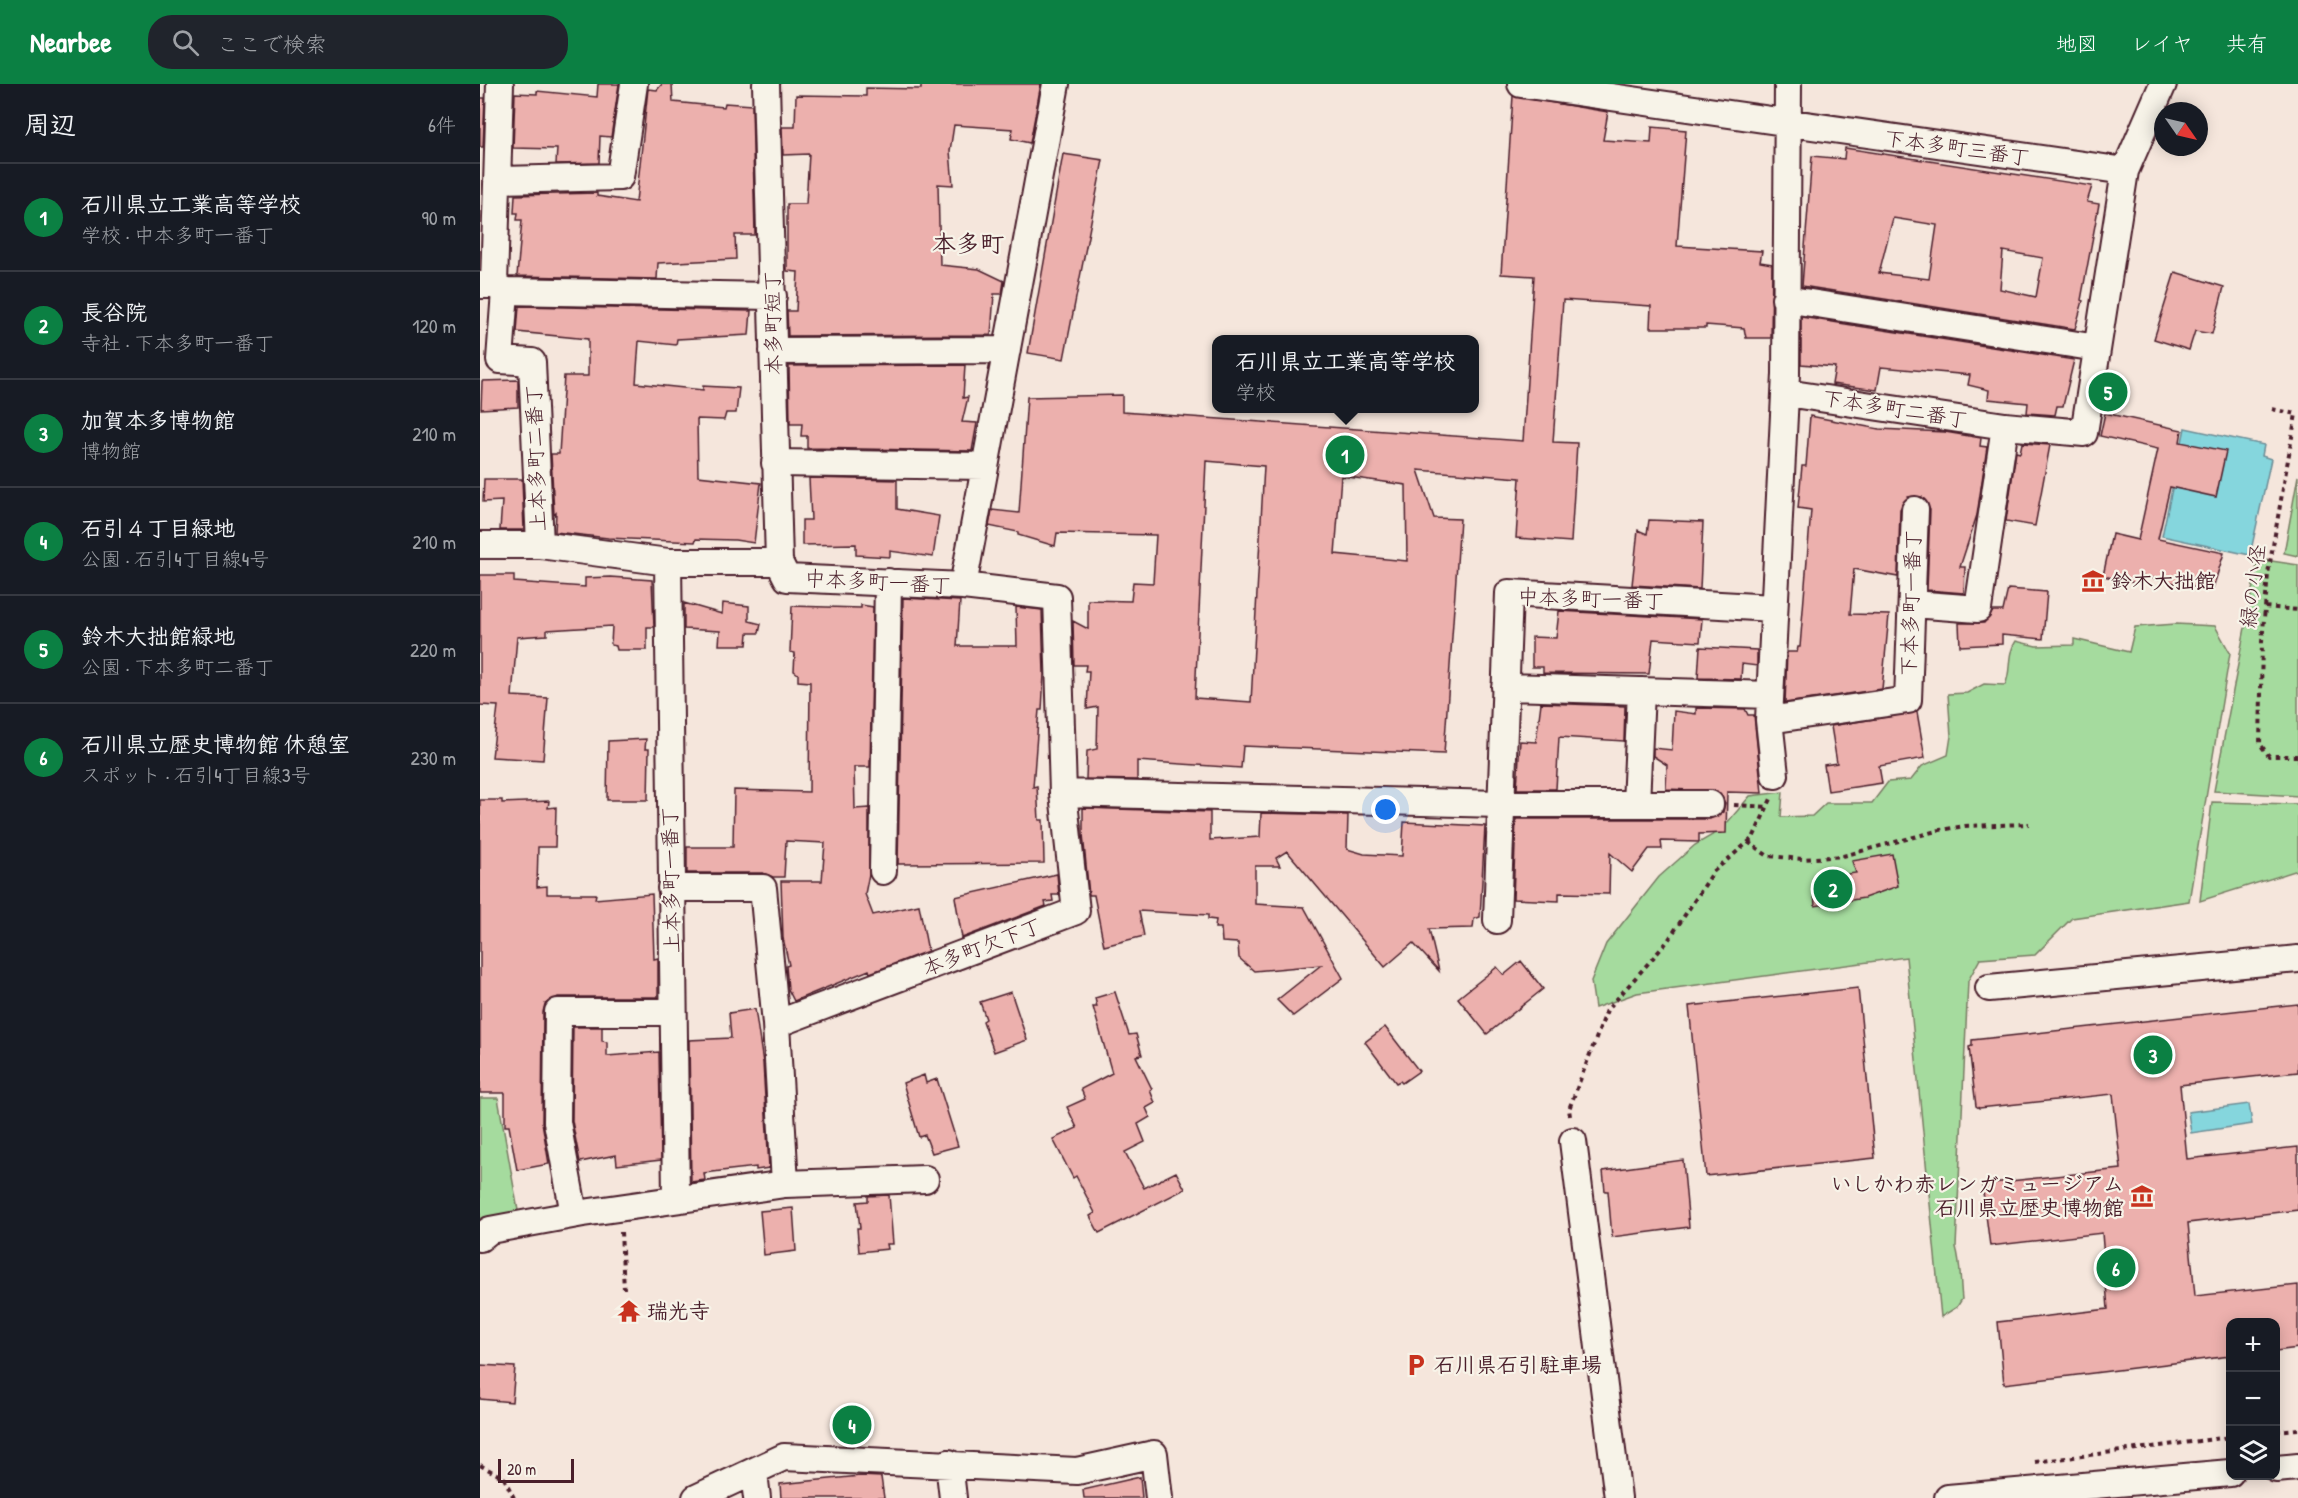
<!DOCTYPE html>
<html lang="ja">
<head>
<meta charset="utf-8">
<style>
	:root { --surface:#171b24; --page:#20242c; --text:#f1f3f6; --muted:#9ea1a6; --line:#363941; --accent:#0b8043 }
	body { margin:0; font-family:"Patrick Hand","Klee One",sans-serif; background:var(--page); color:var(--text) }
	.controls { position:absolute; right:18px; bottom:18px; display:grid; overflow:hidden; border-radius:12px; box-shadow:0 3px 15px #0003 }
	.controls button { width:54px; height:54px; display:grid; place-items:center; padding:0; border:0; border-bottom:2px solid var(--line); background:var(--surface); color:var(--text); font:30px sans-serif }
	.compass { position:absolute; left:1674px; top:18px; width:54px; height:54px; border-radius:50%; background:var(--surface); box-shadow:0 3px 15px #0003; rotate:124deg }
	.scale { position:absolute; left:18px; bottom:15px; width:76px; box-sizing:border-box; padding-left:6px; border:3px solid #4a1f2b; border-top:0; font-size:16px; line-height:21px; white-space:nowrap; color:#4a1f2b; -webkit-text-stroke:4px #f7f3e8; paint-order:stroke }
	.you { position:absolute; left:906px; top:726px; width:21px; height:21px; margin:-15px; border:4px solid #fff; border-radius:50%; background:#1a73e8; box-shadow:0 0 0 9px #1a73e833 }
	.badge { display:grid; place-items:center; width:39px; height:39px; border-radius:50%; background:var(--accent); color:#fff; font-size:20px; font-weight:700 }
	.pin { position:absolute; translate:-50% -50%; border:3px solid #fff; box-shadow:0 2px 6px #0006 }
	.popup { position:absolute; left:732px; top:251px; width:267px; height:78px; box-sizing:border-box; display:grid; place-content:center; border-radius:12px; background:var(--surface); filter:drop-shadow(0 2px 4px #0005); font-size:20px; white-space:nowrap; color:var(--muted) }
	.popup b { font-size:22px; color:var(--text) }
	.popup::after { content:''; position:absolute; left:50%; top:100%; margin-left:-12px; border:12px solid transparent; border-top-color:var(--surface) }
	.list { margin:0; padding:0; list-style:none }
	h2 { display:flex; justify-content:space-between; align-items:center; height:78px; margin:0; padding:0 24px; font-size:26px }
	h2 small { font-size:20px; font-weight:400; color:var(--muted) }
	.list li { display:grid; grid-template-columns:39px 1fr auto; gap:18px; align-items:center; box-sizing:border-box; height:108px; padding:0 24px; border-top:2px solid var(--line) }
	.list b { display:block; font-size:22px; white-space:nowrap }
	.list p { margin:0; font-size:20px; white-space:nowrap; color:var(--muted) }
	.list em { font-size:20px; font-style:normal; color:var(--muted) }
	.icon { flex:none; width:33px; height:33px; fill:none; stroke:currentColor; stroke-width:2; stroke-linecap:round; stroke-linejoin:round }
	.map { position:relative; flex:none; width:1818px; height:1414px; overflow:hidden }
	header { display:flex; align-items:center; gap:36px; box-sizing:border-box; height:84px; padding:0 30px; background:var(--accent); color:#fff }
	header strong { font-size:28px }
	nav { display:flex; gap:33px; margin-inline-start:auto; font-size:21px }
	.search { width:420px; height:54px; background:var(--page); display:flex; align-items:center; gap:15px; box-sizing:border-box; padding:0 21px; border-radius:24px; color:var(--muted); font-size:22px }
	main { display:flex }
	aside { flex:1; background:var(--surface) }
	.map>svg:first-child { display:block }
	.green { fill:#a5db9e; stroke:#787d64; stroke-width:1.5 }
	.water { fill:#85d6dd; stroke:#6d8d96; stroke-width:1.5 }
	.building { fill:#ecb0ad; stroke:#4a1f2b; stroke-width:1.5; fill-rule:evenodd }
	.lines { fill:none; stroke-linecap:round; stroke-linejoin:round }
	.minor-casing { stroke:#4a1f2b; stroke-width:30 }
	.path { stroke:#4a1f2b; stroke-width:4; stroke-dasharray:4.5 4.5; stroke-linecap:butt }
	.minor { stroke:#f7f3e8; stroke-width:26 }
	.labels { text-anchor:middle; stroke-width:4.5; stroke-linejoin:round; paint-order:stroke }
	.street-label { font-size:21px; fill:#4a1f2b; stroke:#f7f3e8 }
	.poi-label { font-size:21px; font-weight:bold; fill:#4a1f2b; stroke:#f7f3e8; text-anchor:start }
	.quarter-label { font-size:24px; font-weight:bold; fill:#4a1f2b; stroke:#f7f3e8 }
</style>
</head>
<body>
<header>
<strong>Nearbee</strong>
<div class="search"><svg class="icon" aria-label="search" viewBox="0 0 24 24"><circle cx="10" cy="10" r="6"/><path d="M15 15l6 6"/></svg>ここで検索</div>
<nav><a>地図</a><a>レイヤ</a><a>共有</a></nav>
</header>
<main>
<aside>
<h2>周辺<small>6件</small></h2>
<ul class="list">
<li><span class="badge">1</span><div><b>石川県立工業高等学校</b><p>学校 · 中本多町一番丁</p></div><em>90 m</em></li>
<li><span class="badge">2</span><div><b>長谷院</b><p>寺社 · 下本多町一番丁</p></div><em>120 m</em></li>
<li><span class="badge">3</span><div><b>加賀本多博物館</b><p>博物館</p></div><em>210 m</em></li>
<li><span class="badge">4</span><div><b>石引４丁目緑地</b><p>公園 · 石引4丁目線4号</p></div><em>210 m</em></li>
<li><span class="badge">5</span><div><b>鈴木大拙館緑地</b><p>公園 · 下本多町二番丁</p></div><em>220 m</em></li>
<li><span class="badge">6</span><div><b>石川県立歴史博物館 休憩室</b><p>スポット · 石引4丁目線3号</p></div><em>230 m</em></li>
</ul>
</aside>
<div class="map">
<svg width="1818" height="1414" viewBox="0 0 1818 1414">
	<rect width="100%" height="100%" fill="#f5e6dc"/>
	<filter id="ink" filterUnits="userSpaceOnUse"><feTurbulence type="fractalNoise" baseFrequency=".0167" numOctaves="2"/><feDisplacementMap in="SourceGraphic" scale="12" xChannelSelector="R" yChannelSelector="G"/><feConvolveMatrix kernelMatrix="1 2 1 2 8 2 1 2 1" color-interpolation-filters="sRGB"/></filter>
	<g filter="url(#ink)">
		<path class="green" d="M1818,392V472L1804,469Z
			M1778,475L1818,481V712L1734,707Z
			M1696,540L1735,542L1750,569L1709,817L1592,834L1555,871L1500,875L1488,897L1476,1163C1481,1180 1480,1197 1482,1215L1477,1223L1461,1233L1426,873L1157,909L1115,924L1111,897L1126,860L1179,793L1215,761L1241,746L1270,712L1303,708L1301,733L1332,732L1346,719H1392L1408,698L1431,696L1442,682L1468,671L1471,652L1468,610L1487,609L1504,600L1525,601C1532,587 1526,571 1536,557L1556,562L1594,561V555L1649,568L1655,543Z
			M1732,718L1818,720V786L1720,817Z
			M0,1014H18L39,1132L0,1137Z"/>
		<path class="water" d="M1705,344L1784,361L1782,372L1791,375L1770,471L1682,452Z
			M1769,1020L1772,1040L1711,1049L1708,1028Z"/>
		<path class="building" d="M118,0H139L131,53L120,52L119,79L76,80L77,65L33,64L35,9L57,10V7L117,13Z
			M182,0H192L193,18L244,23L245,19L272,21L275,151H255L256,175L178,179L177,195L37,192L42,136H37L38,129H34L35,111L117,109V112L156,118L168,5L177,6Z
			M441,0H561L550,59L531,55L533,45L474,41L470,67L473,101L458,100L460,181L499,185L524,197L522,210H514L511,251L308,252L307,227H316L318,188L307,187V120H326L329,70L303,71L302,43H315L316,11L386,12V4L441,5Z
			M1033,12L1128,28L1123,56L1171,59L1172,43L1206,46L1197,162L1282,167L1280,178L1292,180L1291,254H1266L1264,244L1226,241V244H1170L1171,222L1083,216L1073,358L1097,359L1091,458L1036,454L1040,394L938,386L954,434L980,435L964,670L763,662L761,684L657,677V696L606,695L607,667L617,665L618,623L607,625L609,587H605L606,581H594L593,537L608,545V516L651,517L653,498L673,499L676,451L577,449L575,462L538,451V448L509,442L512,426L539,429L547,313L642,311V328L1043,357L1054,192L1021,190ZM726,377L784,382L771,618L715,614ZM861,392L926,401L927,477L855,470Z
			M0,14H5L3,63H0Z
			M1365,64L1612,102L1607,118L1619,120L1601,216L1603,217L1595,245L1322,202L1332,72L1364,75ZM1413,134L1457,141L1449,195L1399,189ZM1523,167L1563,174L1556,213L1520,205Z
			M583,70L623,76L584,275L548,269Z
			M1695,188L1744,203L1732,250L1715,247L1709,266L1674,255Z
			M39,222L271,227L269,251L197,255L196,261L159,257L156,299L223,306V302L259,304L256,329H246L244,336L217,335L218,392L281,399L274,459L255,456L216,455L215,458L128,454L75,448L76,429L74,431L71,370H79L84,292H108V255L37,248Z
			M1321,233L1594,276L1583,322H1577L1575,331L1547,329L1548,319L1508,315L1509,306L1488,301L1490,291L1401,283L1397,306L1352,300L1355,283L1321,280Z
			M485,281L483,314L488,313L482,338L497,339L492,367L327,364V352H321L322,340H310L309,282Z
			M38,296V323L1,325L2,297Z
			M1625,329L1702,346L1700,358L1746,367L1736,413L1690,403L1678,455L1744,469L1732,507L1662,492L1660,500L1623,492L1632,450L1658,456L1678,365L1620,352Z
			M1330,332L1399,345L1465,348L1501,354L1500,362L1507,363L1497,431L1480,483H1485L1484,509L1447,506L1450,426L1442,413H1428L1420,425L1418,493L1374,485L1370,530L1409,531L1402,605L1305,619L1307,568H1317L1318,563H1320L1331,426L1318,424L1322,382H1326Z
			M1542,359L1570,361L1555,442L1526,437L1536,368L1540,369Z
			M329,394L417,396V425L459,432L453,473L410,467V473L376,471V460L322,461V436H331Z
			M4,395H42L44,446H20L22,417L3,418Z
			M1169,436L1223,438L1220,505L1152,501L1158,446L1167,450Z
			M0,491H34V498L105,503V494L130,493L172,496L174,543H167V566H137L136,562L131,561L132,542L67,546V551L37,553L32,612L68,614L63,676L12,673L18,622L0,621Z
			M1528,505L1567,508L1563,555L1522,551V560L1480,562L1479,539H1504L1513,527H1523Z
			M423,514L480,517L477,562H537L536,523L562,526L564,590L562,626H559L558,637L553,703L557,702L559,736H563L564,779L418,780Z
			M204,519L242,530L243,519L269,522V537L281,540L279,549H268L267,561H239L240,547L204,545Z
			M381,521L393,523L390,683H374L375,725L389,724V790L385,810L393,831L439,821L448,867L390,889L389,886L314,917L308,905L306,882L309,881L303,854L301,797H342L345,759L306,757L304,793H293L283,789H207V763H253L254,706L329,708L330,598L318,597V590L314,587L315,569L310,568L312,522L381,524Z
			M1079,527L1222,535L1220,558L1173,555L1169,590L1063,589V583H1052V553L1076,554Z
			M1220,563L1277,566V582L1262,580L1261,595L1218,594Z
			M1061,619L1145,622L1144,657L1079,653L1076,705H1037L1040,657L1056,658Z
			M1216,624L1265,625L1268,631H1274L1282,709L1247,708L1246,749L1219,750V758L1181,757L1182,765H1169L1152,788L1130,769L1129,810L1079,809V817L1033,815L1036,735H1230L1243,728L1245,719L1237,707L1186,705L1187,681L1173,672V664L1192,666L1194,627L1216,630Z
			M1437,628L1445,674L1399,682L1402,699L1348,707L1344,681L1357,679L1351,642Z
			M166,655L165,665H169L168,716H127L128,657Z
			M0,716H22V719L69,717L68,724L76,723L75,763H58L57,803L67,802V810H116L115,815L172,810L174,875L178,874V913H78L65,920L63,928L62,1038L69,1080L37,1086L29,1042H25V1009H0Z
			M603,724L730,728V756L780,753L781,729L868,731L867,765L884,770L922,772L924,738L1005,742L1000,833L994,835L993,844L949,845L959,887L933,859L905,883L807,767L796,774L800,782H775V820L824,823L863,894L813,932L797,916L841,881L774,887L759,874L758,859L742,858L741,844H735L736,836L728,835V831L659,827L664,852L624,862L614,811H609L603,750Z
			M1412,770L1418,802L1384,814L1335,822L1333,795L1376,789L1372,777Z
			M577,790L579,811H572L573,817L565,818L566,822L482,854L475,813Z
			M1041,877L1063,905L1007,950L978,914L1017,883L1024,891Z
			M1378,904L1395,1074L1226,1092L1209,922Z
			M531,908L547,956L514,968L503,937L506,935L500,918Z
			M635,908L649,951L656,950L662,971L656,972L672,1005L670,1006L675,1019L666,1024L670,1033L658,1040L665,1058L645,1068L664,1104L696,1088L705,1105L619,1149L610,1132L615,1129L596,1092L593,1094L573,1055L597,1044L587,1023L605,1015L601,1005L632,989L613,923H617L615,914Z
			M1818,920V988L1700,1001L1707,1075L1818,1063V1126L1708,1139L1715,1212L1818,1201V1264L1796,1267V1239H1750V1272L1524,1300L1518,1238L1628,1225L1622,1149L1510,1162L1502,1100L1641,1085L1633,1010L1499,1024L1496,1022L1489,963L1492,962V956Z
			M275,925L283,979L289,1084L276,1086V1083L224,1089L225,1096L211,1098L209,956L251,954L249,929Z
			M93,943H122V957L127,958V972L179,968L181,1076L137,1081L136,1071L100,1078L92,1037Z
			M905,943L939,987L922,999L920,997L916,999L885,958Z
			M444,991L446,999L457,995L478,1062L452,1069L445,1051L439,1053L423,999Z
			M1203,1076L1209,1143L1132,1153L1128,1107H1125L1123,1087Z
			M409,1111L413,1160H407L408,1165L379,1168L377,1144H380L377,1118L388,1117V1112Z
			M313,1124L316,1167L284,1171L280,1127Z
			M0,1281L35,1283L32,1318L0,1315Z
			M380,1392L401,1393L404,1414H301L300,1400Z
			M660,1393L662,1414H604L603,1406Z"/>
		<g class="lines">
			<g class="minor-casing">
				<path id="minor" d="M286,0L299,478L307,494L483,502L577,513L583,709L596,827L296,940
					M1041,0L1645,87
					M17,96L140,93L154,0
					M0,201H14L25,207L20,276L52,278L60,461
					M14,201L20,0
					M25,207L293,212
					M1305,215L1617,264
					M293,267L527,266
					M1306,309L1525,342L1604,349L1645,87L1683,0
					M295,379L505,382
					M0,461H60L188,478H299
					M188,478L196,1115
					M483,502L576,0
					M1432,520L1498,525L1525,342
					M1025,603L1290,611
					M1289,636L1428,616L1435,426
					M1295,691L1289,636L1306,290L1308,0
					M583,709L1020,720H1230
					M1156,720L1161,607
					M403,787L408,498
					M191,804H283L296,940L305,1100
					M1017,836L1029,509L1293,524
					M1509,904L1818,875
					M1093,1057L1138,1414
					M94,1130L77,1038L78,928H193
					M0,1154L10,1146L103,1129L305,1100L445,1095
					M469,1379L473,1414
					M1796,1385L1818,1383
					M274,1389L277,1414
					M216,1414L304,1373L597,1387L674,1370L679,1414
					M1468,1414L1750,1389"/>
			</g>
			<path class="path" d="M1792,325L1816,330L1788,490L1782,558L1780,660L1789,672H1818
				M1785,523L1818,526
				M1254,721L1289,723
				M1268,758L1288,772L1323,775L1363,772L1460,746L1485,742L1549,740
				M1090,1032L1089,1025L1127,926L1187,858L1234,787L1273,754L1291,715
				M141,1148L144,1205
				M1796,1347L1818,1345
				M1555,1378L1750,1353
				M0,1381L24,1394L34,1414"/>
			<use href="#minor" class="minor"/>
		</g>
	</g>
	<defs>
		<g id="museum-bare" transform="scale(1.8)"><path d="M0-6L6-3V-2H-6V-3ZM-5-1h2V3h-2ZM-1-1h2V3h-2ZM3-1h2V3H3ZM-6 4H6V6H-6Z" fill="#c8321e" stroke="#f7f3e8" stroke-width="2.5" paint-order="stroke"/></g>
		<g id="temple-bare" transform="scale(1.8)"><path d="M0-6L5-2H3V0L6.5 2.5H4V6H1.5V3h-3V6H-4V2.5H-6.5L-3 0V-2H-5Z" fill="#c8321e" stroke="#f7f3e8" stroke-width="2.5" paint-order="stroke"/></g>
		<g id="parking-bare" transform="scale(1.8)"><path d="M-3.5-5.5H1a3.5 3.5 0 0 1 0 7H-1V5.5H-3.5ZM-1-3.4V-.6H.8a1.4 1.4 0 0 0 0-2.8Z" fill="#c8321e" stroke="#f7f3e8" stroke-width="2.5" paint-order="stroke"/></g>
	</defs>
	<g fill-rule="evenodd">
		<use href="#museum-bare" x="1613" y="497"/>
		<use href="#museum-bare" x="1662" y="1112"/>
		<use href="#temple-bare" x="149" y="1227"/>
		<use href="#parking-bare" x="936" y="1281"/>
	</g>
	<g class="labels">
		<g class="street-label">
			<text transform="translate(1477 64) rotate(8)" y="7">下本多町三番丁</text>
			<text transform="translate(293 239) rotate(-91)" y="7">本多町短丁</text>
			<text transform="translate(1415 325) rotate(9)" y="7">下本多町二番丁</text>
			<text transform="translate(56 374) rotate(-92)" y="7">上本多町二番丁</text>
			<text transform="translate(398 498) rotate(3)" y="7">中本多町一番丁</text>
			<text transform="translate(1773 502) rotate(-83)" y="7">緑の小径</text>
			<text transform="translate(1111 515) rotate(2)" y="7">中本多町一番丁</text>
			<text transform="translate(1431 519) rotate(-88)" y="7">下本多町一番丁</text>
			<text transform="translate(191 796) rotate(-91)" y="7">上本多町一番丁</text>
			<text transform="translate(502 863) rotate(-21)" y="7">本多町欠下丁</text>
		</g>
		<g class="poi-label">
			<text x="1631" y="504">鈴木大拙館</text>
			<text x="1644" y="1107" text-anchor="end">いしかわ赤レンガミュージアム<tspan x="1644" dy="24">石川県立歴史博物館</tspan></text>
			<text x="167" y="1234">瑞光寺</text>
			<text x="954" y="1288">石川県石引駐車場</text>
		</g>
		<g class="quarter-label">
			<text x="488" y="168">本多町</text>
		</g>
	</g>
</svg>
<div class="controls">
<button>+</button>
<button>−</button>
<button><svg class="icon" aria-label="layers" viewBox="0 0 24 24"><path d="M12 4l9 5-9 5-9-5zM3 14l9 5 9-5"/></svg></button>
</div>
<svg class="compass" viewBox="-18 -18 36 36"><path d="M0-13l5 13h-10z" fill="#e53935"/><path d="M0 13l5-13h-10z" fill="#9ea1a6"/></svg>
<div class="scale">20 m</div>
<div class="you"></div>
<div class="pin badge" style="left:865px;top:371px">1</div>
<div class="popup"><b>石川県立工業高等学校</b>学校</div>
<div class="pin badge" style="left:1353px;top:805px">2</div>
<div class="pin badge" style="left:1673px;top:971px">3</div>
<div class="pin badge" style="left:372px;top:1341px">4</div>
<div class="pin badge" style="left:1628px;top:308px">5</div>
<div class="pin badge" style="left:1636px;top:1184px">6</div>
</div>
</main>
</body>
</html>
